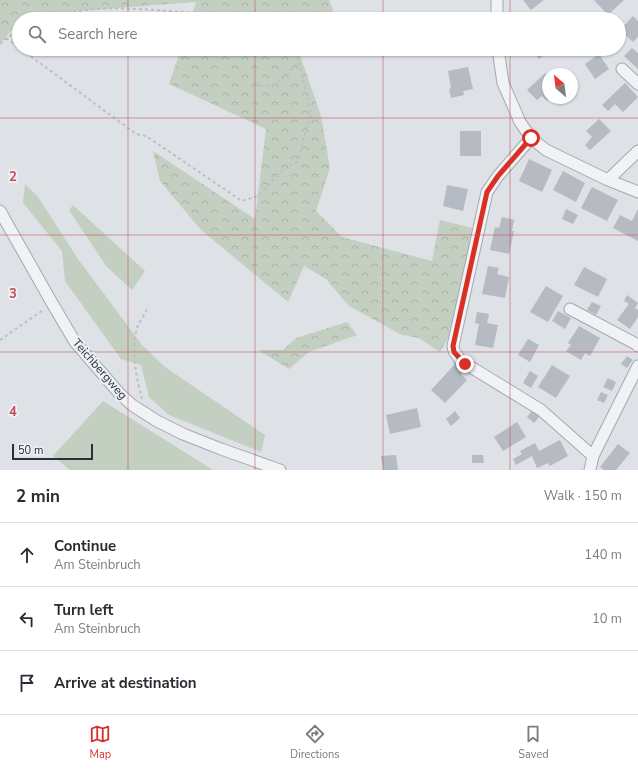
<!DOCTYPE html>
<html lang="en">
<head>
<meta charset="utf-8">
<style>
	:root { --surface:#fff; --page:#f2f2f3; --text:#2b2b33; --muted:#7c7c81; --line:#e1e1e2; --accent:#d93025 }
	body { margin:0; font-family:"Nunito Sans",sans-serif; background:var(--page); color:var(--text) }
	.compass { position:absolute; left:542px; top:68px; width:36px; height:36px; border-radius:50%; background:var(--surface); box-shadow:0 1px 3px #0004; rotate:332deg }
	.scale { position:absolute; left:12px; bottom:10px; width:81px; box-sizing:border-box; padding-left:4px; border:2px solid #292f3c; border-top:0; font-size:11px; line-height:14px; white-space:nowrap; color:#292f3c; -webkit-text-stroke:3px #edf0f4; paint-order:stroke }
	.stop { position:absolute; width:12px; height:12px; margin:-9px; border:3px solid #d93025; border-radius:50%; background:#fff }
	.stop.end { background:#d93025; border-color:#fff; box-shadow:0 1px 4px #0008 }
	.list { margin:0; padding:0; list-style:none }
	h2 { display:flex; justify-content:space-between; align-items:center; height:52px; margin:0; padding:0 16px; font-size:17px }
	h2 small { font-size:13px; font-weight:400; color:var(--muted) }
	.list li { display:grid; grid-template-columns:26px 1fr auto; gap:12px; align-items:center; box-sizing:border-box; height:64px; padding:0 16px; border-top:1px solid var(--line) }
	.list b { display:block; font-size:15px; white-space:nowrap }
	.list p { margin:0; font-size:13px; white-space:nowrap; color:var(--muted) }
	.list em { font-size:13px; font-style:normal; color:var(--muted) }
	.icon { flex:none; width:22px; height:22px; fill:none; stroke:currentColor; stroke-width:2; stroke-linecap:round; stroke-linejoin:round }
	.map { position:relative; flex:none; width:638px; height:470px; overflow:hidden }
	.search { position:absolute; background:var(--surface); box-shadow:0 1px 3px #0004; left:12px; right:12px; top:12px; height:44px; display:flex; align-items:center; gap:10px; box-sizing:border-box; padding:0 14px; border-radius:22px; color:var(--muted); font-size:15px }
	.sheet { height:244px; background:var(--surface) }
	nav { display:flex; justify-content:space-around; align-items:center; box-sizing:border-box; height:56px; border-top:1px solid var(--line); background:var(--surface); font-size:11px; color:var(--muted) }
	nav a { display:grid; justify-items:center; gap:2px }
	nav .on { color:var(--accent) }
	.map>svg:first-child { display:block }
	.grass { fill:#c3cfc0 }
	.forest { fill:url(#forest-crowns) }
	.building { fill:#b6bac2 }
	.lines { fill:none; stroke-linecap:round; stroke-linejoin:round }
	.minor-casing { stroke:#a4a8b0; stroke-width:13 }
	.path { stroke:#bcbfc5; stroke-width:2; stroke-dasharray:3 3; stroke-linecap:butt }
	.minor { stroke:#f0f2f5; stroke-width:11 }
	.route { stroke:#d93025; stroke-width:5 }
	.grid { fill:none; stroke:#c14d5a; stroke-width:1; stroke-opacity:0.55 }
	.labels { text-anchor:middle; stroke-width:4; stroke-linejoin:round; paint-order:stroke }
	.street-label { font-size:12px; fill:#292f3c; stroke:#edf0f4 }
	.grid-label { font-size:13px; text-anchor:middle; font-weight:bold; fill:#c14d5a; stroke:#edf0f4; stroke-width:4; stroke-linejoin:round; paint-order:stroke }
</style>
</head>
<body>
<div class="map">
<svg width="638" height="470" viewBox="0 0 638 470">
	<defs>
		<pattern id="forest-crowns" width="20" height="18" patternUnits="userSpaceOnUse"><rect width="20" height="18" fill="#c3cfc0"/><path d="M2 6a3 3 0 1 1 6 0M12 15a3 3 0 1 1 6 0" fill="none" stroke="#a8b2a6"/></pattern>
	</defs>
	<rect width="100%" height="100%" fill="#dee1e6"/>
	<path class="grass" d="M25,184L38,197L78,259L142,345L165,367L265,435L261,452L169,415L149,397L141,365L121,359L65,281L62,251L23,203Z
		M73,205L145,271L132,290L107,267L69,210Z
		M103,401L213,470H70L53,456Z"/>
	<path class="forest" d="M0,0H329L333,10L326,19H191L196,2L26,15L23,19H19V23L0,43Z
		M181,49H301L299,52L321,116L330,168L316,211L342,237L432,261L440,220L476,229L449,336L440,352L419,338L402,335L349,306L326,279L304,266L288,302L201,230L160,181L153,151L255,219L266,129L169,84Z
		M347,322L357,335L309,352L289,369L258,350H283L296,338Z"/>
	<path class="building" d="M523,0H544L531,10Z
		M594,0H624L608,15Z
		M633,16L638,21V37L633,42L620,30Z
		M632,48L638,53V69L624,56Z
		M439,49H456L440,54Z
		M520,49H552L539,59L533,51L526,56Z
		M599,54L609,69L595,79L585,64Z
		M468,67L473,89L463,91L464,95L451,98L449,89L451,88L448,71Z
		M545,73L548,75V98H550L547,101L542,96L537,100L527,90Z
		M625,83L638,97L623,112L615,104L608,111L602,105Z
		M599,119L611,131L590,150L585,145L592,137L586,131Z
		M460,131H481V156H460Z
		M529,159L552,170L542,192L519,181Z
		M563,171L585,183L576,202L553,190Z
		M447,185L468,189L463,211L443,206Z
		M592,187L618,200L607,221L581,208Z
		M566,209L578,215L573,224L562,219Z
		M638,209V241L613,228L620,215L632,221Z
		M502,217L514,220L512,231H514L509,254L490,250L495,227L499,228Z
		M488,266L499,268L497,274L509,277L505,298L482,294Z
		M584,267L607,279L598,297L574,285Z
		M546,286L563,296L548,322L530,312Z
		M627,295L638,303L635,308L638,310V317L630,329L617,320L629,304L624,301Z
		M592,302L601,306L596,315L587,310Z
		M558,311L571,318L565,329L552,321Z
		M477,312L489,314L487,323L498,325L493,348L475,345L479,324L475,323Z
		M579,326L600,338L590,356L585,353L581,360L566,351L571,345L568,343Z
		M528,339L539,345L530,362L518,355Z
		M627,356L633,360L627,368L621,364Z
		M456,363L464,370L461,374L467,380L445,403L431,390Z
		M552,365L570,376L556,398L538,387Z
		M530,371L538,376L531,388L523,383Z
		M608,378L616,382L612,391L603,387Z
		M601,392L608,395L604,403L597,400Z
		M417,408L421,427L390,434L386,415Z
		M533,409L541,415L534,423L527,417Z
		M455,411L460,418L451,426L446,419Z
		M517,422L526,437L503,451L494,437Z
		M560,440L568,456L550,466L548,463L537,468L532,456L516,465L513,459L522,454L520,451L535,443L539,451Z
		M618,444L630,453L616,470H604L600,467Z
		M396,455L398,470H383L381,456Z
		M472,455H483L484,463H472Z"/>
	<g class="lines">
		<g class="minor-casing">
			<path id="minor" d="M497,19V0
				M498,49L503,83L520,122L531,138L546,150L608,180L638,192
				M622,69L638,84
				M531,138L498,176L487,192L453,346L454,351L461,361L541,410L593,456L590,470
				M608,180L638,151
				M0,211L52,303L75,342L119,393L132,405L157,421L183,434L221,449L280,470
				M570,309L636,344L638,346
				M593,456L638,366"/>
		</g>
		<path class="path" d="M196,14L214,19
			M44,19C95,2 146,10 198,13
			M6,38L19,48
			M0,44L6,38L19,31
			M21,49L136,134L146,136L242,201L258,196L284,169L297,162L311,113L296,49
			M260,86L274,85L287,75L299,61
			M0,340L43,310
			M142,399C136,376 130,348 138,325C141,320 145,314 147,309"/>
		<use href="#minor" class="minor"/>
	</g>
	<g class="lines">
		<path class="route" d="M465,364L454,352L453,346L487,192L498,176L531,138"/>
	</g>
	<path class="grid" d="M128,0V19M255,0V19M383,0V19M510,0V19M128,49V470M255,49V470M383,49V470M510,49V470M0,118H638M0,235H638M0,352H638"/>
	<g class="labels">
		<g class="street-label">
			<text transform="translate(100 369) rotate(49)" y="4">Teichbergweg</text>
		</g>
	</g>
	<g class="grid-label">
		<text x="13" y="181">2</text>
		<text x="13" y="298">3</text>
		<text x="13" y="416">4</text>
	</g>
</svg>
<svg class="compass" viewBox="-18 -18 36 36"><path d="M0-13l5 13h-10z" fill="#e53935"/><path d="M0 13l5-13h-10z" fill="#7c7c81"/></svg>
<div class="scale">50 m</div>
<div class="stop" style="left:531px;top:138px"></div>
<div class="stop end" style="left:465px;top:364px"></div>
<div class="search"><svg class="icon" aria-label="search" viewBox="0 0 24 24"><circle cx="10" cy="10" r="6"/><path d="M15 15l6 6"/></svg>Search here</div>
</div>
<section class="sheet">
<h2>2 min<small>Walk · 150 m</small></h2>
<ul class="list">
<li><svg class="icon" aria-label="ahead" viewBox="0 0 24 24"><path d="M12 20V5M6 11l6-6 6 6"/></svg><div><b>Continue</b><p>Am Steinbruch</p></div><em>140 m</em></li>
<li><svg class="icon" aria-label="left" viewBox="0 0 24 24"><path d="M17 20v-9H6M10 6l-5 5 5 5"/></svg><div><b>Turn left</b><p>Am Steinbruch</p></div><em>10 m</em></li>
<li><svg class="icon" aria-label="arrive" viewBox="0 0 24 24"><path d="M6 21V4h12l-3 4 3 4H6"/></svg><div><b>Arrive at destination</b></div></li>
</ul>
</section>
<nav>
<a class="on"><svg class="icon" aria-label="map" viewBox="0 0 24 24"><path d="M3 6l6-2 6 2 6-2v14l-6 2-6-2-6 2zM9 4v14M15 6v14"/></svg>Map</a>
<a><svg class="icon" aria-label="directions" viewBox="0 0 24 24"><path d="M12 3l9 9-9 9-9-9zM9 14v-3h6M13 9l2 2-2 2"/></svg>Directions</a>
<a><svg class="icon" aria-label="saved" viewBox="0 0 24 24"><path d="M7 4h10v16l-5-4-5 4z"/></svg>Saved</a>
</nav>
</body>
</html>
